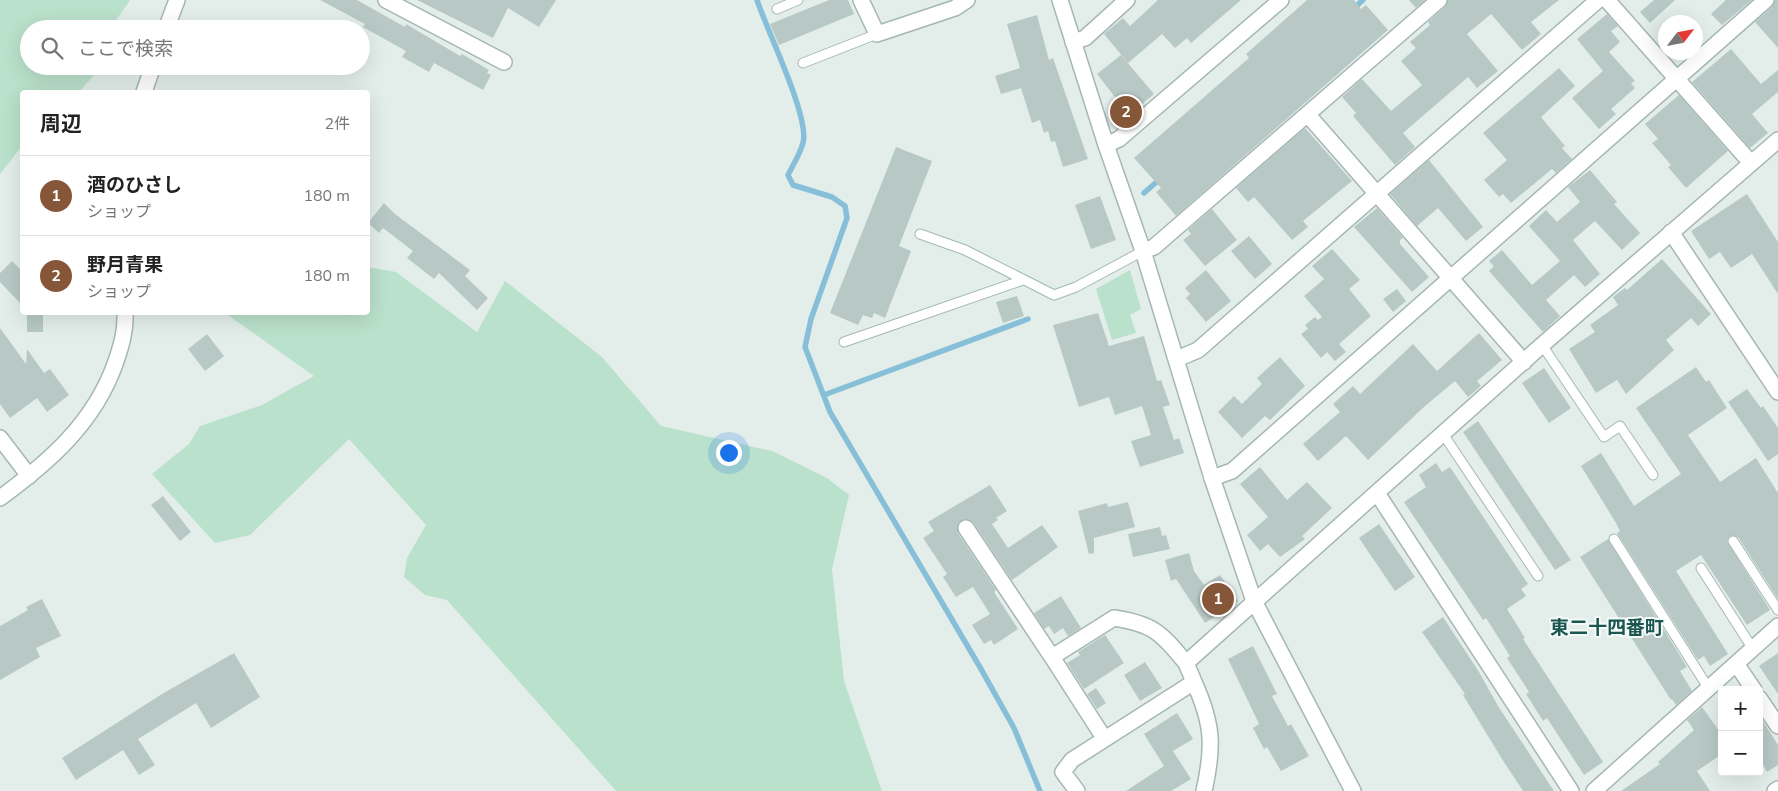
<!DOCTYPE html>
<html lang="ja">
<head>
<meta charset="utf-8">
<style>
	:root { --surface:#fff; --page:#f2f2f2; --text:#222; --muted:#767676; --line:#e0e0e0; --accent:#855638 }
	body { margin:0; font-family:"Nunito Sans","Noto Sans JP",sans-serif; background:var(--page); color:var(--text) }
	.controls { position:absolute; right:15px; bottom:15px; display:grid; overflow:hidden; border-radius:5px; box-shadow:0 5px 20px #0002 }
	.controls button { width:45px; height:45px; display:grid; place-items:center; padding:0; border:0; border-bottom:1px solid var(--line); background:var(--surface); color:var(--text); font:25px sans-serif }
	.compass { position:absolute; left:1658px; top:15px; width:45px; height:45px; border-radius:50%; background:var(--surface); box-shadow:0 5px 20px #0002; rotate:58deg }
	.you { position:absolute; left:728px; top:452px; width:18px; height:18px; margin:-12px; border:4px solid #fff; border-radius:50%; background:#1a73e8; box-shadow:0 0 0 8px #1a73e833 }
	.badge { display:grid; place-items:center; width:32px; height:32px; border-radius:50%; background:var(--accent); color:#fff; font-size:16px; font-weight:700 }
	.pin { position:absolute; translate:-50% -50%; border:2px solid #fff; box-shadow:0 1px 5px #0006 }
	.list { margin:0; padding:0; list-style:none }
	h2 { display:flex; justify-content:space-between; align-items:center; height:65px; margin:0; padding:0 20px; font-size:21px }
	h2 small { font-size:16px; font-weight:400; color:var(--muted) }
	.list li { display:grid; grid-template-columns:32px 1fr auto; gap:15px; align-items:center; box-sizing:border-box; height:80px; padding:0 20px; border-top:1px solid var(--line) }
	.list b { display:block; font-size:19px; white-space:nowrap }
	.list p { margin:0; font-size:16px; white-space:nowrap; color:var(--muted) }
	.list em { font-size:16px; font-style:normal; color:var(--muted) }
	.icon { flex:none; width:28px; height:28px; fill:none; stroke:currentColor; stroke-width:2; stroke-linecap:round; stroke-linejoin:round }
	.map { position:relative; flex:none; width:1778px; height:791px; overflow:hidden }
	.search { position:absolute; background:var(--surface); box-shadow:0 5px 20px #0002; left:20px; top:20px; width:350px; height:55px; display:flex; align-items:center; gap:12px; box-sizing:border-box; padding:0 18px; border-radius:28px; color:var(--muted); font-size:19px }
	.panel { position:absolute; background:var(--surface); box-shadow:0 5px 20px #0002; left:20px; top:90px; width:350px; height:225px; border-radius:5px }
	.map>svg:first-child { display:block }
	.green { fill:#bae1cb }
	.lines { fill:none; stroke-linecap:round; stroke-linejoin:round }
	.stream { stroke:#87bfd8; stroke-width:5.5 }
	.building { fill:#b8c9c5 }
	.service-casing { stroke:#a5b7b4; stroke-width:11 }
	.minor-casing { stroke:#a5b7b4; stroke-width:18 }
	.tertiary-casing { stroke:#a5b7b4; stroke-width:18 }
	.service { stroke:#fff; stroke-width:9 }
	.minor { stroke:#fff; stroke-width:15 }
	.tertiary { stroke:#fff; stroke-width:15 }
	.labels { text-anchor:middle; stroke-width:4; stroke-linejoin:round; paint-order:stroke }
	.quarter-label { font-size:19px; font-weight:bold; fill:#1b5650; stroke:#f4faf8 }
</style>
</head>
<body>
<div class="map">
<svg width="1778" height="791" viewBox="0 0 1778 791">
	<rect width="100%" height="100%" fill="#e3eeeb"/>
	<path class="green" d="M0,0H130L110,29H29V66H102L79,92H22V146L0,174Z
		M368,267L396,272L477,332L505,281L602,357L661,426L772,451L827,478L849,495L832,569L844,681L882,791H616L447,600L425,595L404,577L407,558L426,525L349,439L250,535L215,543L152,474L189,444L200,426L262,405L314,376L225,313L368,312Z
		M1130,270L1141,309L1130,315L1136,333L1112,340L1096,289Z"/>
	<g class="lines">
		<path class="stream" d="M757,0C767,31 810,117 803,143C800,154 793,165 788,175L793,185L832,197L845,206L847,218L811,319L805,347L830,412L981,669L1014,728L1040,791
			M1352,10L1363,0
			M1144,193L1161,178
			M824,395L1028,319"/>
	</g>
	<path class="building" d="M320,0H357L405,27L406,24L460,56L462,54L489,70L487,73L491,75L483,90L434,63L429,72L402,57L406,51L363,27L365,24Z
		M417,0H556L539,27L508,8L493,38Z
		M829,0H848L854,14L779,45L770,24Z
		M1158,0H1241L1191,43L1187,38L1175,48L1162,34L1128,63L1104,34L1123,18L1130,26Z
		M1307,0H1354L1361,9L1366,5L1388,30L1176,216L1156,192L1161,188L1134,158L1249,58L1246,54Z
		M1409,0H1425L1416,8Z
		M1448,0H1559L1531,22L1541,34L1522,50L1491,14L1467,34L1498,71L1477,88L1468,77L1403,133L1415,147L1395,165L1353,116L1356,113L1342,97L1362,79L1391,111L1422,85L1401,61L1416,48L1410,42L1430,25L1428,22L1445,7Z
		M1654,0H1675L1650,23L1640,12Z
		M1726,0H1752L1722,25L1711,14Z
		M1775,0H1778V48L1755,22L1772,7Z
		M1607,14L1618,26L1611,31L1620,42L1609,52L1635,81L1631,83L1635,88L1611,109L1616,114L1599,129L1572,98L1603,71L1577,39Z
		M1037,15L1049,60L1053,58L1088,159L1063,167L1055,141L1051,142L1048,131L1044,133L1040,120L1032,123L1021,88L1001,94L995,76L1020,68L1007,24Z
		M1731,49L1761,84L1778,70V92L1752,114L1768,133L1750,148L1692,82Z
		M1121,55L1154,94L1129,115L1097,74Z
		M1559,68L1575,86L1541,117L1565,146L1562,148L1572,159L1556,173L1552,169L1511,203L1503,194L1499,197L1484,180L1507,160L1483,133Z
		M1679,95L1728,151L1686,188L1668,167L1671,165L1652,143L1658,139L1645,124Z
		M1305,128L1352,181L1303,221L1308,227L1292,240L1254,197L1248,202L1236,188Z
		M896,147L932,161L899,246L911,251L885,318L874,313L872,318L863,315L858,325L830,313Z
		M1429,160L1483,227L1466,241L1438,208L1417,226L1390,194Z
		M1590,170L1617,202L1614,204L1640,233L1622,250L1595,221L1573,240L1600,274L1585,287L1574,275L1546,300L1560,316L1543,332L1489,271L1494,266L1489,261L1502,250L1532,285L1560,261L1529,226L1546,210L1557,222L1580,202L1568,187Z
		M1747,194L1778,242V294L1752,254L1731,268L1720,252L1709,259L1691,231Z
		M1100,196L1116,240L1091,249L1075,205Z
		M384,203L395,214L470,270L465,276L488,298L477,310L439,273L434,279L407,258L413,251L383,228L379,233L368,223Z
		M1377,208L1403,238L1400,240V244L1429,277L1412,292L1354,227Z
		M1212,209L1237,240L1205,266L1183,240L1191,234L1188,230Z
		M1249,236L1272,264L1255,279L1231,251Z
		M1332,249L1360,280L1349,289L1371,316L1339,344L1346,352L1335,361L1327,352L1321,358L1301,334L1308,329L1305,325L1315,317L1318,320L1322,317L1304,296L1324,279L1312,266Z
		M1662,259L1711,314L1698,326L1691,318L1666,340L1674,350L1626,394L1617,380L1596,393L1569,349L1595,332L1590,325L1618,305L1613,297L1625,288L1627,290Z
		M12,261L22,271V305L0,282V273Z
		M1206,270L1231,301L1206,322L1186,298L1190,294L1185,288Z
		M1397,289L1406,301L1393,312L1383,299Z
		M1017,296L1024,316L1003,323L996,302Z
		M1098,313L1109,346L1144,336L1157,381L1161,380L1170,405L1163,407L1174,440L1179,438L1184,453L1140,467L1131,441L1151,435L1142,406L1115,415L1109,397L1079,407L1053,325Z
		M27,314L43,315V332H27Z
		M0,328L26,364L27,349L44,373L50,369L69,395L47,412L37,398L10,418L0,404Z
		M1479,333L1502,360L1477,381L1481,386L1468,397L1455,381L1425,406L1368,460L1346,436L1318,461L1303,444L1340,412L1333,404L1353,386L1360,394L1413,344L1437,371Z
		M207,334L224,356L205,371L188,349Z
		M1280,357L1305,386L1270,420L1265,416L1242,438L1218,412L1234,396L1242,404L1262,384L1257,378Z
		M1696,367L1706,382L1709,380L1727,408L1688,435L1720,482L1756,458L1778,493V599L1738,537L1730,536L1727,541L1770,610L1747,625L1701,555L1676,571L1728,654L1710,666L1704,656L1698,660L1617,533L1620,531L1616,523L1581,466L1601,453L1634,506L1681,474L1636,408Z
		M1544,368L1571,408L1549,423L1522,383Z
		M1747,389L1761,408L1763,406L1778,428V454L1768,461L1728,402Z
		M1478,421L1571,560L1555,570L1463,432Z
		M1436,463L1442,472L1450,467L1528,584L1521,589L1526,596L1507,609L1525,638L1523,639L1603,762L1584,775L1547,718L1543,721L1526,694L1529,692L1507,658L1510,656L1486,618L1483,620L1404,502L1426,487L1419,475Z
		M1260,467L1287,500L1307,482L1332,508L1302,536L1305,539L1280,557L1268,544L1260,551L1247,535L1268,517L1240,484Z
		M990,485L1007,511L996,518L998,520L992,524L1008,548L1042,525L1058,547L1012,580L973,522L966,519L958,523V533L996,590L994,592L1018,629L994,645L991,640L984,644L972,625L990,614L973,587L956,597L943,577L947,574L923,538L934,531L928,522Z
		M163,496L191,532L180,541L151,505Z
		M1128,502L1135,527L1094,538V553L1089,554L1078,511L1107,503L1108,507Z
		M1379,524L1415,577L1395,591L1359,538Z
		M1160,527L1162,536L1166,535L1170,549L1133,557L1128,534Z
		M1608,539L1687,667L1680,671L1692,691L1676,705L1672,699L1671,700L1580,557Z
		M1189,553L1194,571L1204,585L1220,575L1238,601L1205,623L1176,579L1171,581L1165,560Z
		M1061,596L1081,628L1068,636L1063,628L1054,634L1049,626L1044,629L1034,613Z
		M42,599L61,636L36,648L40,657L0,680V626L28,610L26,607Z
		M1443,617L1479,672L1498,706L1554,791H1523L1502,759L1463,695L1465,694L1422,632Z
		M1105,635L1124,663L1084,689L1067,663L1080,655L1078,652Z
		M1253,646L1277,694L1272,696L1288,726L1291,724L1309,756L1281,771L1267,747L1264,749L1253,728L1259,724L1228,659Z
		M234,653L260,697L211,728L196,703L138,739L155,765L139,775L123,750L76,780L62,758L162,694Z
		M1778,653V694L1759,666Z
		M1145,662L1162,688L1140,701L1124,675Z
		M1096,688L1106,703L1097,709L1087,694Z
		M1702,707L1722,735V754L1697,771L1710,791H1621L1660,764L1658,762L1694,730L1687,720Z
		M1177,713L1193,739L1173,751L1191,779L1171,791H1126L1164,766L1144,734Z
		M1759,715L1778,745V765L1767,772L1759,758Z"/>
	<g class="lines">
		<g class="service-casing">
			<path id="service" d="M777,9L798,0
				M803,63L877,34
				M920,234L965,250L1054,295L1076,287L1143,251
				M844,342L1023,280
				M1542,345L1604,437L1620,426L1653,475
				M1443,434L1538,576
				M1614,539L1709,689
				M1733,541L1778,610
				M1701,568L1753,649"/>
		</g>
		<g class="minor-casing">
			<path id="minor" d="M386,0L504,62
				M861,0L877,34L955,8L967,0
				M1607,0L1751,163
				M1073,42L1085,38L1127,0
				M1308,115L1524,362
				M1106,145L1119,139L1281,0
				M1671,232L1778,392
				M1143,251L1154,247L1439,0
				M1177,359L1198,350L1598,0
				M0,438L29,476
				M1212,478L1232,471L1766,0
				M1377,493L1571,791
				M966,528L1052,657
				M1737,665L1754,690
				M1194,682C1213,724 1214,746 1204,791
				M1759,698L1778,726
				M1104,738L1052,657L1114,618C1154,624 1161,633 1186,663
				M1077,791L1063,772L1072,760L1194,682L1186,663L1542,345L1778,140
				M1594,791L1778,626
				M1775,791L1778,789"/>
		</g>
		<g class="tertiary-casing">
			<path id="tertiary" d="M1060,0L1106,145L1143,251L1212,478L1254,601L1353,791
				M166,29L177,0
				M144,92L153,66
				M0,498C49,462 94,423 115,364C121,347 126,331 125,312"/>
		</g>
		<use href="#service" class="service"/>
		<use href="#minor" class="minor"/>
		<use href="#tertiary" class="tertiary"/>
	</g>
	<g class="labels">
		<g class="quarter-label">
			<text x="1607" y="634">東二十四番町</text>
		</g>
	</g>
</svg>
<div class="controls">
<button>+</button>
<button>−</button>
</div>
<svg class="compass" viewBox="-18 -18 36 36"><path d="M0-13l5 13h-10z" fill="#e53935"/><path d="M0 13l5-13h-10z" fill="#767676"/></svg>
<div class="you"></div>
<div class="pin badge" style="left:1218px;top:599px">1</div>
<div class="pin badge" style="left:1126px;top:112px">2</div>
<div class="search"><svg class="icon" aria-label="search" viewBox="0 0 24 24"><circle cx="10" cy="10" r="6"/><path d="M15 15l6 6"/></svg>ここで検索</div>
<section class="panel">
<h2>周辺<small>2件</small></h2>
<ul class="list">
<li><span class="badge">1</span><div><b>酒のひさし</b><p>ショップ</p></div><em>180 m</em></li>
<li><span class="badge">2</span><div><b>野月青果</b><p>ショップ</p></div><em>180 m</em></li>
</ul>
</section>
</div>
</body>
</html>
